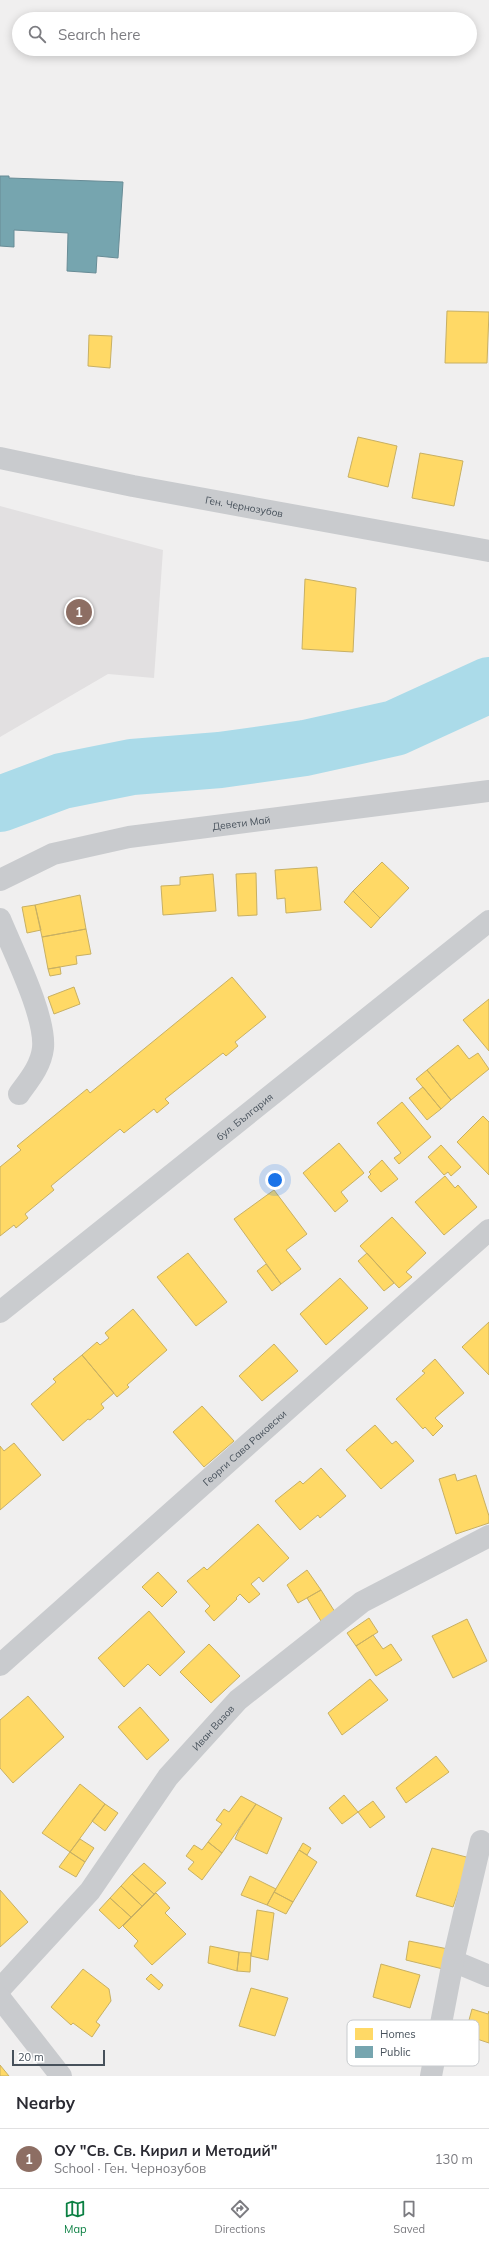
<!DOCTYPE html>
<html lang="en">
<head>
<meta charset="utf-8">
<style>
	:root { --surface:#fff; --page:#f7f7f7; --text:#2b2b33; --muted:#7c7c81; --line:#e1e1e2; --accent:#0b8043 }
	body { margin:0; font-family:Mulish,sans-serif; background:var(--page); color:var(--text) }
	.scale { position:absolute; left:12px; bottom:10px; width:93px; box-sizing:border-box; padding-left:4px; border:2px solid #47515b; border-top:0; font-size:11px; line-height:14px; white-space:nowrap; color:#47515b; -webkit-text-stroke:3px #fff; paint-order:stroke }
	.you { position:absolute; left:275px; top:1180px; width:14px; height:14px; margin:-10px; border:3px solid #fff; border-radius:50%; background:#1a73e8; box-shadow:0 0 0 6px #1a73e833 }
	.badge { display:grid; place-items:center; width:26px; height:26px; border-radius:50%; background:var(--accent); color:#fff; font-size:13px; font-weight:700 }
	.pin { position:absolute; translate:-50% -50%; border:2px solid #fff; box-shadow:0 1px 4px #0006 }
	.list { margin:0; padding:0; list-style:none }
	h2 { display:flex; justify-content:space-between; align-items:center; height:52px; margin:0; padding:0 16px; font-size:17px }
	h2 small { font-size:13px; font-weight:400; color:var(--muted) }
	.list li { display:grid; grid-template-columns:26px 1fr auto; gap:12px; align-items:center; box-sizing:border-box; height:60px; padding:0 16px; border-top:1px solid var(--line) }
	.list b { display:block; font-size:15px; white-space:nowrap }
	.list p { margin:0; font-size:13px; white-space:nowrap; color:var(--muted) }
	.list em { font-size:13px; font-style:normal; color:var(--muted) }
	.icon { flex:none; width:22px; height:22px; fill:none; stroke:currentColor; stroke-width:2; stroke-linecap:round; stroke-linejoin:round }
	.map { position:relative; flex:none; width:489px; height:2076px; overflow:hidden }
	.search { position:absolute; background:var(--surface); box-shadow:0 2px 10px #0003; left:12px; right:12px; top:12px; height:44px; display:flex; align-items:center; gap:10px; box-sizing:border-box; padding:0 14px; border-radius:22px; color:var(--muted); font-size:15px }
	.sheet { height:112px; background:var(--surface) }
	nav { display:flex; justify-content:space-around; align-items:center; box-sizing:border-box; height:56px; border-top:1px solid var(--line); background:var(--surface); font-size:11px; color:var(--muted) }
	nav a { display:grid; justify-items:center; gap:2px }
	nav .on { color:var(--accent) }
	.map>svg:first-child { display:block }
	.education { fill:#e2e0e1 }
	.homes { fill:#ffd966; stroke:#c8b063 }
	.public { fill:#76a5af; stroke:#688c96 }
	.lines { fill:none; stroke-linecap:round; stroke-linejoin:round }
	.river { stroke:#abdbe9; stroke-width:56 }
	.street { stroke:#c9cbce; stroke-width:22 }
	.secondary { stroke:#cacccf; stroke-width:22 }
	.labels { text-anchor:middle; stroke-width:4; stroke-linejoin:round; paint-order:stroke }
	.street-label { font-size:10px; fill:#47515b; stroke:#fff }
	.key { fill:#fff; stroke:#c8cbce; stroke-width:1 }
	.key-label { font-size:11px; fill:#47515b }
</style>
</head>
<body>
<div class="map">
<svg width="489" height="2076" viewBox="0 0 489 2076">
	<rect width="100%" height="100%" fill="#f0efef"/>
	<path class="education" d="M0,506L163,550L154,678L108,674L0,737Z"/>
	<path class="homes" d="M447,311L489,312L487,363H445Z
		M89,335L112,336L110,368L88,366Z
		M358,437L397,446L388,487L348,477Z
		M420,453L463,461L454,506L412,498Z
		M305,579L356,588L353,652L302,649Z
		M382,862L409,888L380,918L353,891Z
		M317,867L321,910L286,913L285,898L277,899L275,870Z
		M256,873L257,915L238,916L236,874Z
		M213,874L216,911L163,915L161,886L180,885V877Z
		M353,891L380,918L371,928L344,902Z
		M80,895L86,929L42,937L35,905Z
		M35,905L41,930L27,933L22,907Z
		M86,929L91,954L76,956L77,964L48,969L42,937Z
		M60,967L61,974L50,976L48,969Z
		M232,977L266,1017L235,1042L238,1046L226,1056L223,1053L165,1099L169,1103L157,1113L154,1109L124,1133L120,1129L51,1186L54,1190L25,1214L28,1218L16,1228L14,1225L0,1236V1167L21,1150L17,1146L87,1089L90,1093Z
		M74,987L80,1004L54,1014L48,997Z
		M489,999V1051L463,1020Z
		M458,1045L469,1059L478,1053L489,1069L451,1100L427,1070Z
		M427,1070L451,1100L441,1109L416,1079Z
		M423,1087L441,1109L427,1120L409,1098Z
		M402,1102L431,1137L399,1164L394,1158L401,1153L377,1123Z
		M483,1116L489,1122V1175L457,1142Z
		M339,1143L364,1173L341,1192L348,1201L335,1212L303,1173Z
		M441,1145L461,1167L451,1176L448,1172L444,1175L428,1157Z
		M382,1160L398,1179L381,1192L368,1177L371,1174L369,1172Z
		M445,1176L455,1188L458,1185L477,1207L444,1235L415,1202Z
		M274,1190L307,1234L286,1250L301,1269L281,1284L234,1219Z
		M392,1217L426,1253L406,1272L412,1277L399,1288L360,1246Z
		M188,1253L227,1302L196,1326L157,1277Z
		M367,1253L394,1283L384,1291L358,1261Z
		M266,1264L281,1284L272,1291L257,1271Z
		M340,1278L368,1308L326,1345L300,1314Z
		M133,1309L167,1350L127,1385L129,1387L117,1397L82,1355L97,1342L100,1345L109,1338L105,1333Z
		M489,1322V1375L462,1347Z
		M274,1344L298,1371L262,1401L239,1376Z
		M82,1355L114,1393L101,1404L104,1408L90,1420L88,1419L63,1441L31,1404L56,1382L53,1379Z
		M435,1359L464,1393L435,1418L443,1426L433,1436L425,1427L423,1429L396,1399L425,1373L422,1371Z
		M202,1406L234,1441L204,1467L173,1432Z
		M375,1425L392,1444L396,1441L414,1461L381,1489L346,1450Z
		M14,1443L41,1475L0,1510V1446L4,1451Z
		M321,1468L346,1496L320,1518L318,1515L300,1530L275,1501L300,1481L303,1484Z
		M455,1474L457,1481L476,1475L489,1516V1523L456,1534L439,1479Z
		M258,1524L289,1558L263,1582L259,1577L251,1584L260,1594L249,1603L240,1594L236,1598L237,1599L214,1621L205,1611L210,1606L187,1581L204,1567L207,1570Z
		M307,1570L321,1590L298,1603L287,1585Z
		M158,1572L177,1592L162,1607L142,1587Z
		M321,1590L335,1612L321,1621L307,1598Z
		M149,1611L185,1652L160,1676L148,1664L124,1687L98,1658Z
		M369,1618L378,1632L356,1646L347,1633Z
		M467,1619L487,1661L453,1678L432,1636Z
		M373,1635L383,1649L391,1644L402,1660L376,1676L356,1646Z
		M209,1644L240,1676L211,1703L180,1672Z
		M370,1679L388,1700L342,1735L328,1713Z
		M28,1696L64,1737L13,1783L0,1768V1720Z
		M140,1707L169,1740L147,1760L118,1727Z
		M436,1756L449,1772L406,1803L396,1788Z
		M80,1784L105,1804L70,1852L42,1833Z
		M344,1795L358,1812L342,1824L329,1808Z
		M241,1796L256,1804L222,1853L208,1842L222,1824L216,1820L224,1809L229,1812Z
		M373,1801L385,1817L370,1828L358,1812Z
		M105,1804L118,1813L105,1831L92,1821Z
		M256,1804L282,1818L267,1854L235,1839L239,1830Z
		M80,1839L94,1848L85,1862L70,1852Z
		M208,1842L222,1853L202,1880L188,1869L194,1862L186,1856L194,1845L202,1850Z
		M303,1843L311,1848L307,1855L299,1850Z
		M432,1848L470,1858L453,1907L416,1896Z
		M299,1850L317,1862L293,1902L274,1892Z
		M70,1852L85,1862L76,1877L59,1867Z
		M144,1863L166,1883L154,1894L132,1874Z
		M132,1874L154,1894L142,1906L121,1886Z
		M250,1876L276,1889L267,1905L241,1895Z
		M121,1886L142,1906L131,1917L110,1898Z
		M0,1890L28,1922L0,1947Z
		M274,1892L293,1902L286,1914L267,1905Z
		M156,1893L170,1908L165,1913L186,1934L152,1965L134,1946L138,1941L123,1926Z
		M110,1898L131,1917L119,1929L99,1910Z
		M257,1910L274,1913L268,1960L251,1956Z
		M409,1941L448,1949L443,1969L406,1960Z
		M210,1946L239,1952L237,1971L208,1963Z
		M239,1952L251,1953L250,1972L237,1971Z
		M381,1964L420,1975L410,2008L373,1997Z
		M83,1969L109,1989L111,2001L96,2022L100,2025L92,2037L73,2023L71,2025L51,2007Z
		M151,1974L163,1985L159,1990L146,1979Z
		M251,1988L288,1998L275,2036L239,2026Z
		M472,2009L488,2014L489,2011V2043L465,2035Z
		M0,2065L9,2076H0Z"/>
	<path class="public" d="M0,176H9V178L123,182L118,258L97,256L96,273L67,271L68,233L14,230V247L0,246Z"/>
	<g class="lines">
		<path class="river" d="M0,804L62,781L132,767L220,760L305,748L395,728L489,685"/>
		<g class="street">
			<path id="s1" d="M0,458L133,486L489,551"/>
			<path id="s2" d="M0,880L53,854L129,837L489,791"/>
			<path d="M0,919C13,951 46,1016 43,1048C41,1066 29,1080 19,1094"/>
			<path id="s3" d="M0,1665L489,1230"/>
			<path d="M453,1961L489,1976"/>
			<path id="s4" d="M0,1989L90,1891L168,1777L238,1700L362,1602L489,1536"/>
			<path d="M0,1998L61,2076"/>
			<path d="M431,2076L453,1961L481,1841"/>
		</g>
		<path class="secondary" id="s5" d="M0,1312L489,921"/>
	</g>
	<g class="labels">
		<g class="street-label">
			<text dy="4" stroke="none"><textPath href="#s1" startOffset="249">Ген. Чернозубов</textPath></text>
			<text dy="4" stroke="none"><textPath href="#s2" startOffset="250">Девети Май</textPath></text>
			<text dy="4" stroke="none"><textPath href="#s5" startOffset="313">бул. България</textPath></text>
			<text dy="4" stroke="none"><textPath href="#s3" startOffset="327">Георги Сава Раковски</textPath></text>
			<text dy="4" stroke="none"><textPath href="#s4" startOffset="338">Иван Вазов</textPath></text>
		</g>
	</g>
	<rect x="347" y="2020" width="132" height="46" rx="6" class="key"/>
	<rect x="355" y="2028" width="18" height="12" fill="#ffd966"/>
	<rect x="355" y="2046" width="18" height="12" fill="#76a5af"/>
	<g class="key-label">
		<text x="380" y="2038">Homes</text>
		<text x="380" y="2056">Public</text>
	</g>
</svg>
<div class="scale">20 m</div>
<div class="you"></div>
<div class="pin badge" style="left:79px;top:612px;background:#8d6e63">1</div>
<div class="search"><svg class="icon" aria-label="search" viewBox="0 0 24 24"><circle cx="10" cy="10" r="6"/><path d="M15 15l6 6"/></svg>Search here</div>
</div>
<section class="sheet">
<h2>Nearby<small></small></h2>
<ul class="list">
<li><span class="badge" style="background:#8d6e63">1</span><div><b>ОУ &quot;Св. Св. Кирил и Методий&quot;</b><p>School · Ген. Чернозубов</p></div><em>130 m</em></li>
</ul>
</section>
<nav>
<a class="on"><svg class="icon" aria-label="map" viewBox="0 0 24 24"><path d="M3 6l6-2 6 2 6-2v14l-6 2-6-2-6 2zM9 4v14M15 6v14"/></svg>Map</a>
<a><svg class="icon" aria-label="directions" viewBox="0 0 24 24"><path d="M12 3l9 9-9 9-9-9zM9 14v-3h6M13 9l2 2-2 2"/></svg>Directions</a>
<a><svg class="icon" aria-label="saved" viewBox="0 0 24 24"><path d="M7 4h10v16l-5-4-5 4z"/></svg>Saved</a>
</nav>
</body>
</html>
